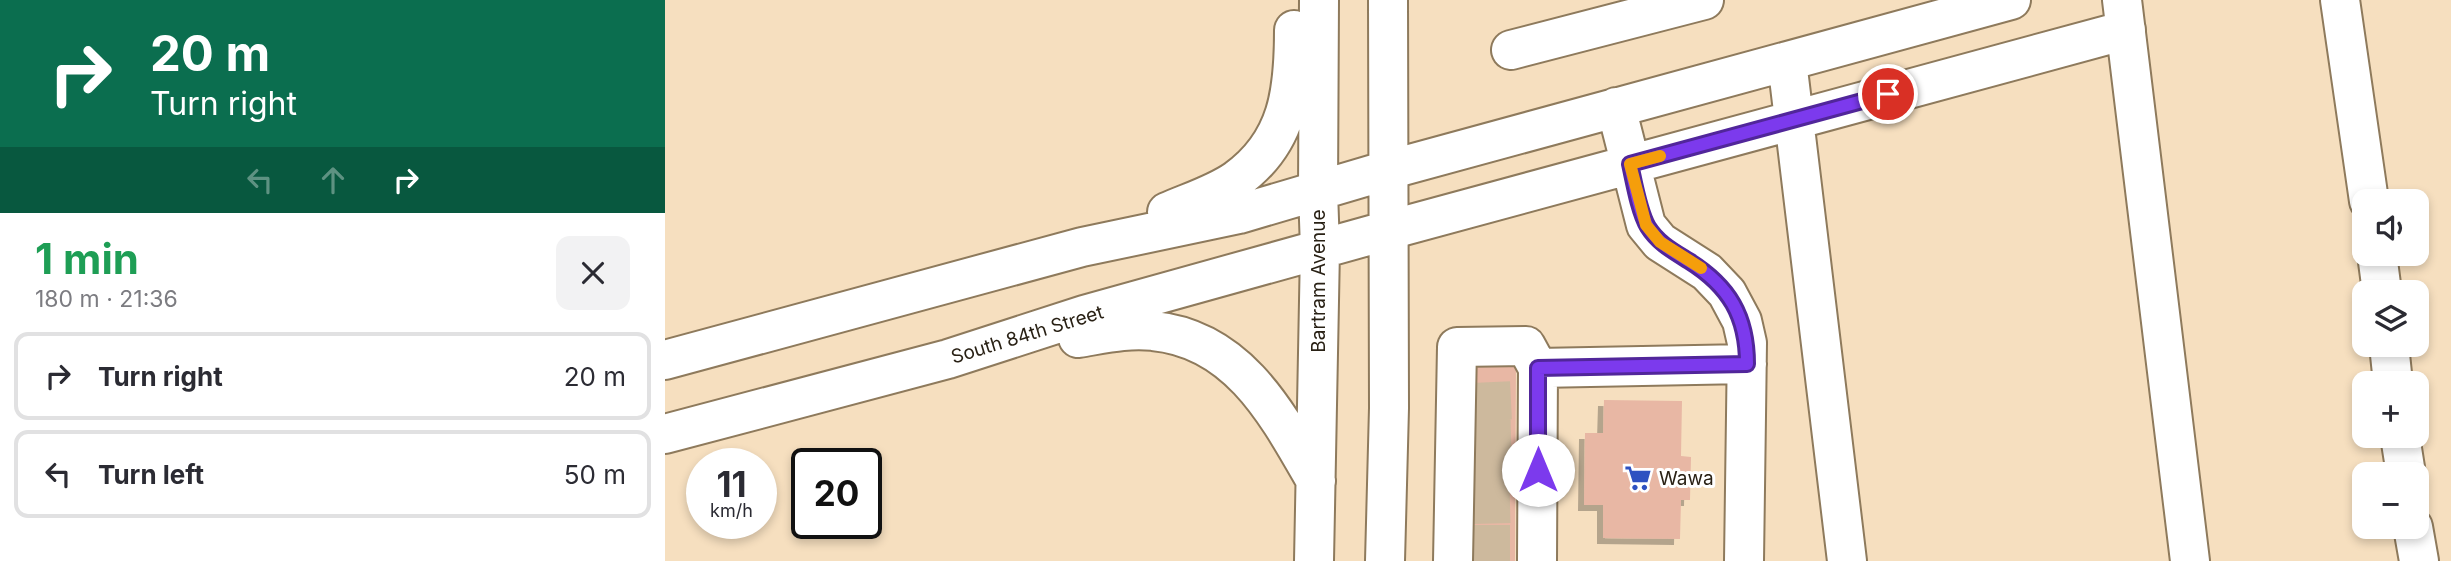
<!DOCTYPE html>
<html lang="en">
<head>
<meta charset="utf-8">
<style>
  :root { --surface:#fff; --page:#f2f2f3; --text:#2b2b33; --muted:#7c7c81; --line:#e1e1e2 }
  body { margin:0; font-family:Inter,sans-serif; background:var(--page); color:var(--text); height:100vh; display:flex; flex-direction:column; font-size:26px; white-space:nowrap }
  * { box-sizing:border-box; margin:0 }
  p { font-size:23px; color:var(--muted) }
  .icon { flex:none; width:38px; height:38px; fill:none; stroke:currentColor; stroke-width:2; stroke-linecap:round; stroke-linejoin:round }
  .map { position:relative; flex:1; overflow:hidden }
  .drawer { display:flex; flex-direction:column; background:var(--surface); width:665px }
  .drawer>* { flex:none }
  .top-card { background:#0b6e4f; color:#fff; overflow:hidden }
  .tools { position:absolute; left:1687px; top:189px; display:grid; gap:14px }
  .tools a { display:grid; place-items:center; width:77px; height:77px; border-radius:14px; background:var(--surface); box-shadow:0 4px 10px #0003; font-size:35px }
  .speed { position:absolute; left:21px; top:448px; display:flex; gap:14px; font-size:35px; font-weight:700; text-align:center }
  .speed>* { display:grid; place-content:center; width:91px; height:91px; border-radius:50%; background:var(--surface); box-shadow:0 4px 10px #0003; line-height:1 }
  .speed small { font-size:18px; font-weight:400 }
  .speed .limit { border:4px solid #111; border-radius:10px; background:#fff; color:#111 }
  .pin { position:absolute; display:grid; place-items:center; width:60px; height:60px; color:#fff; margin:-30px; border:4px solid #fff; border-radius:50%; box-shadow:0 2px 7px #0007 }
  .me { position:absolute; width:77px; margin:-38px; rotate:0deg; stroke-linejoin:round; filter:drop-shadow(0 0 5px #0008) }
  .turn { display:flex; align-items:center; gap:24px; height:147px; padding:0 35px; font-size:32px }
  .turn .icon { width:91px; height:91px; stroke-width:2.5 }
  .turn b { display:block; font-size:49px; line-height:60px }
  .lanes { display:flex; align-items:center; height:66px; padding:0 35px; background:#0003; justify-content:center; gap:35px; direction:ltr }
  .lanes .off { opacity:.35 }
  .round { display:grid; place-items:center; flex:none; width:74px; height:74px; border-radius:14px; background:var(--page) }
  .summary { display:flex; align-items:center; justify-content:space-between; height:119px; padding:0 35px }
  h1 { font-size:42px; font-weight:700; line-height:52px; color:#1e9e55 }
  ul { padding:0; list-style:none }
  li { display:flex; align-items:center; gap:21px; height:88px; margin:0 14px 10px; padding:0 21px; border:4px solid var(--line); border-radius:14px }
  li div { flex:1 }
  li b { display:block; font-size:26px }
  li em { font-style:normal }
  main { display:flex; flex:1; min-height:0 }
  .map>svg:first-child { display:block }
</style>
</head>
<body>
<main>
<section class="drawer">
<div class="top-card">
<div class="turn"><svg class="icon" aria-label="right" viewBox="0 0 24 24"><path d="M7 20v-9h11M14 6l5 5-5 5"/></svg><div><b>20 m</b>Turn right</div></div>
<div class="lanes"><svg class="icon off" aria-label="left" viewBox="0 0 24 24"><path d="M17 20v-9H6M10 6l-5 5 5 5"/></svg><svg class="icon off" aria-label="ahead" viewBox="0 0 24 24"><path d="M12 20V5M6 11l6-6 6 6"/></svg><svg class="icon" aria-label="right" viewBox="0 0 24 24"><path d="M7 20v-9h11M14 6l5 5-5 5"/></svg></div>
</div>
<div class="summary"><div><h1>1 min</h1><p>180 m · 21:36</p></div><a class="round"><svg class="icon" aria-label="close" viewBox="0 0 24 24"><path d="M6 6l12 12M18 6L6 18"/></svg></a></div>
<ul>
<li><svg class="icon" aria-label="right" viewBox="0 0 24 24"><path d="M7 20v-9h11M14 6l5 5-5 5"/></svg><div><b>Turn right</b></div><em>20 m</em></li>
<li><svg class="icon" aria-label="left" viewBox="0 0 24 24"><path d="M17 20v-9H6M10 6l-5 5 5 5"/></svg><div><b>Turn left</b></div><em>50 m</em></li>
</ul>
</section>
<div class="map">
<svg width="1786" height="561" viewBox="0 0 1786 561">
  <defs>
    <filter id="shadow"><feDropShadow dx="-6" dy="6" stdDeviation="0" flood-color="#0004"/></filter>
  </defs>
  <rect width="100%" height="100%" fill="#f6dfbf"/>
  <path fill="#e8b7a4" filter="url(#shadow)" d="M808,361H851L850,561H807Z
    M939,400L1017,401L1016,456L1026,457L1025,500H1016L1015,539L938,538V505H919L920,433H938Z"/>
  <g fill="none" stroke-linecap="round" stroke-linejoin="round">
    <path stroke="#cdb99d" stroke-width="38" stroke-dasharray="38 19" stroke-linecap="butt" d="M808,402L850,400
      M808,437L850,436
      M807,471L850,470
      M807,505L850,504
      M807,544H850"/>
    <g stroke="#8e7a5c" stroke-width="42">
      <path id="minor" d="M1457,0L1525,561
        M846,50L1039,0
        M1122,61L1182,561
        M951,107L981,225L995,242L1042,272L1062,293L1077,321L1082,343L1079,561
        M723,170L1346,0
        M724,230L1461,30
        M873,368L1082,364
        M788,561L792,347L861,346L873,368L872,561"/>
    </g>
    <g stroke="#8e7a5c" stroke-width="42">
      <path id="major" d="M502,212C525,202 551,194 571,180C624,142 629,90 629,30
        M413,338C438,334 463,328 488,331C574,339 613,415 651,481
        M0,360L417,247L574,214L723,170
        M0,434L283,359L419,315L724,230
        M649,561L655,249L653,191L654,0
        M720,561L724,408L723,0"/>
    </g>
    <g stroke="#8e7a5c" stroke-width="42">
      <path id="highway" d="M1675,0L1704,201
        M1712,254L1717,292
        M1724,345L1728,383
        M1735,436L1741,474
        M1748,527L1754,561"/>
    </g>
    <use href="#minor" stroke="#fff" stroke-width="38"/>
    <use href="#major" stroke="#fff" stroke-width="38"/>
    <use href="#highway" stroke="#fff" stroke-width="38"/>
  </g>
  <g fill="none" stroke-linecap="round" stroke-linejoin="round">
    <g stroke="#51269a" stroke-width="18">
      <path id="route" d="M873,470V368L1082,364C1082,316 1064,286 1024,261C1008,251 993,243 983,227C974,212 969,182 965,164L1223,94"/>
    </g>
    <use href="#route" stroke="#7c3aed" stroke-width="12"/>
    <path stroke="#f59e0b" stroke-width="12" d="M995,156L965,164L981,225L995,242L1036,268"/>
  </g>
  <defs>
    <g id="supermarket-bare" transform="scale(2.1)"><path d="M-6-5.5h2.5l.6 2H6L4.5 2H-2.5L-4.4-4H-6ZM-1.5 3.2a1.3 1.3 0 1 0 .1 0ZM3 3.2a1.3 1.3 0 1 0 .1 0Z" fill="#2e51c1" stroke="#fff" stroke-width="2.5" paint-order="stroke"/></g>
  </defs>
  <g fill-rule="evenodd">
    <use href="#supermarket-bare" x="973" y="478"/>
  </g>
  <g text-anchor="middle" stroke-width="6" stroke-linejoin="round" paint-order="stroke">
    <g font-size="19" fill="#292115" stroke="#fff">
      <text transform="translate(653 281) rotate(-90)" y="7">Bartram Avenue</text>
      <text transform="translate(362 334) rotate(-17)" y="7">South 84th Street</text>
    </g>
    <g font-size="19" fill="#292115" stroke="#fff" text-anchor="start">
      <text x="994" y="485">Wawa</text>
    </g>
  </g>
</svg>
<div class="tools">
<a><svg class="icon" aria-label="sound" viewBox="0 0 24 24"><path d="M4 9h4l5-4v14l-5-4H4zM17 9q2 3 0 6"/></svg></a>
<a><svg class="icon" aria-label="layers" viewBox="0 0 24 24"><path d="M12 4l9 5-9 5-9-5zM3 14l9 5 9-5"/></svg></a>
<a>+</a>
<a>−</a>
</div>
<div class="speed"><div>11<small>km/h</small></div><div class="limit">20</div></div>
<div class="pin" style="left:1223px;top:94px;background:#d93025"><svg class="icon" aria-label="arrive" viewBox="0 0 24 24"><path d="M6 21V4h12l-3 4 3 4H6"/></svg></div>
<svg class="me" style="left:873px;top:470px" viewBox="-20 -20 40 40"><circle r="19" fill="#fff"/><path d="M0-13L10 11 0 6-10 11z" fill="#7c3aed"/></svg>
</div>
</main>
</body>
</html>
